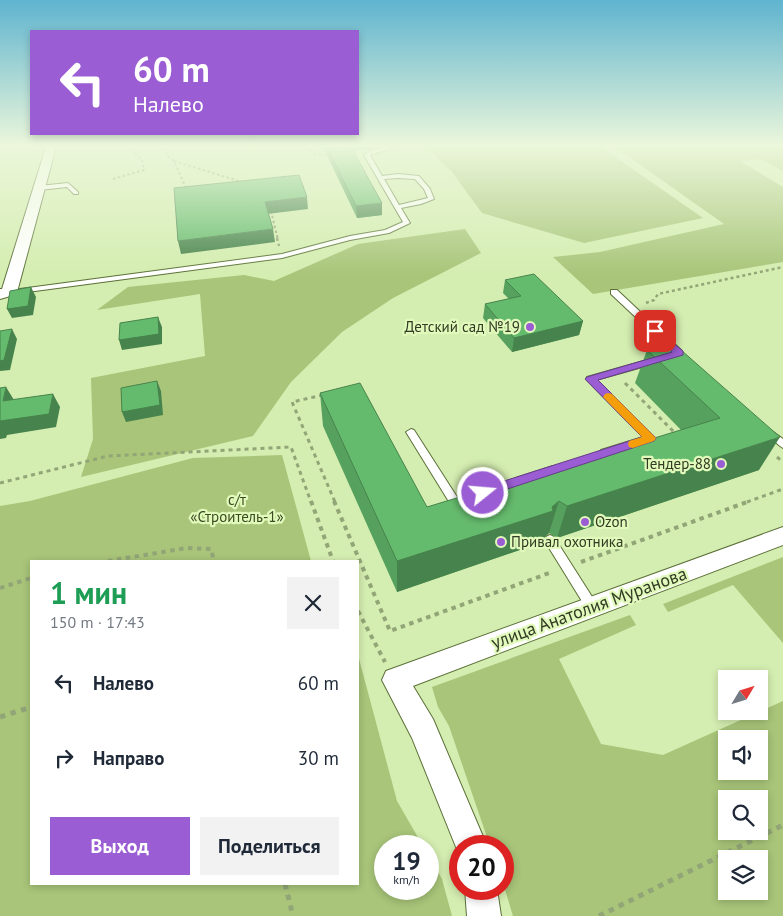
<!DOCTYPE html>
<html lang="ru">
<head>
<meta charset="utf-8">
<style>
  :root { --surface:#fff; --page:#f2f2f3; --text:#1f2937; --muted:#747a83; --accent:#9b5dd3 }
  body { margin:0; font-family:"PT Sans",sans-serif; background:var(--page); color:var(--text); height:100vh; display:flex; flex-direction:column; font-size:19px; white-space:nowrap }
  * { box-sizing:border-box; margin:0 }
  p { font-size:16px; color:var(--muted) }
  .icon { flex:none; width:28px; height:28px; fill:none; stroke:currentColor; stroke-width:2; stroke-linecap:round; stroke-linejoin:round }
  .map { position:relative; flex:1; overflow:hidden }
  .side { position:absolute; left:30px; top:560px; width:329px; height:325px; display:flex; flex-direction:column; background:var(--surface); border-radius:0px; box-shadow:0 2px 8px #0003 }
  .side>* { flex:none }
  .guide { position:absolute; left:30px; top:30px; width:329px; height:105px; border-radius:0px; box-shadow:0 2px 8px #0003; background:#9b5dd3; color:#fff; overflow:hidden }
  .needle { width:32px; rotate:52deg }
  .fabs { position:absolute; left:718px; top:670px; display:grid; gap:10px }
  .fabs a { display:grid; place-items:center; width:50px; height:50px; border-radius:0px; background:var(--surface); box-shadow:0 2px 8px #0003; font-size:25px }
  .speed { position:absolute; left:374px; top:835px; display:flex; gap:10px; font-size:25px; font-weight:700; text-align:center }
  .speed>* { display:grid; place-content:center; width:65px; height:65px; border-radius:50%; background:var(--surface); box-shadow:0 2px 8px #0003; line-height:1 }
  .speed small { font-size:12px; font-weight:400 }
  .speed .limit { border:8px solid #d22; background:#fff; color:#111 }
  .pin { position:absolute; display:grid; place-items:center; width:42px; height:42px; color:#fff; margin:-21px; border-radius:10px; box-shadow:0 2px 8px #0006 }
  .me { position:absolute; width:55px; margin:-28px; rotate:73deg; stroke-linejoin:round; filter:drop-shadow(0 0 4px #0008) }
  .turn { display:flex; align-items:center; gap:18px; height:105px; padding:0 20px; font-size:22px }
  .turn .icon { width:65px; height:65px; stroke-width:2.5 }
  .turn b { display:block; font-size:35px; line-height:42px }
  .round { display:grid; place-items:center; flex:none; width:52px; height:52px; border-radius:0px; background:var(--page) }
  .summary { display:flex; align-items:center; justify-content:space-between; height:85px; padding:0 20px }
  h1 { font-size:30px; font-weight:600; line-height:38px; color:#1e9e55 }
  .cta { display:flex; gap:10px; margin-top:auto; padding:10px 20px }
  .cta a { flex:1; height:58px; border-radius:0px; background:var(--accent); color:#fff; font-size:20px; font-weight:600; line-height:58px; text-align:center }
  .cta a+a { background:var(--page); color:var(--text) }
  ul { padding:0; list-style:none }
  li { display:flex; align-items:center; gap:15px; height:75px; padding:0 20px }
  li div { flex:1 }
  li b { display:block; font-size:19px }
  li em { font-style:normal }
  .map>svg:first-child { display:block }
</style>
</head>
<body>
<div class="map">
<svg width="783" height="916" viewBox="0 0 783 916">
  <rect width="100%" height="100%" fill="#d4edb0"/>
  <path fill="#a8c579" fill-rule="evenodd" d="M426,147H601L703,218L584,243L482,213L452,172Z
    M615,147H783V171L761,159L740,161L783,187V262L593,294L553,257L600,252L724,224Z
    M465,229L481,253L393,298L342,332L291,382L253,436L81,477L93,439L91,378L205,356L200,294L97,310L128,287L244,275L274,281L358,244Z
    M282,455L311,561H31V884H358V655L397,801L423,846H385V889H428V853L442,879L452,916H0V506L30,501L193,458Z
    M783,557V643L733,585L668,612L663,604Z
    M630,615L636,625L559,659L601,744L663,755L783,701V916H513L503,883L502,846H490L449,726L438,707L432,687ZM726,739H759V771H726ZM726,799H759V831H726ZM726,859H759V891H726Z"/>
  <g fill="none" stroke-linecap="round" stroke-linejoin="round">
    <g stroke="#5b7038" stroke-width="2">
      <path id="lane" d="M387,147H395L370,155L382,176L398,174L419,176L430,189L434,199L421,204L401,208L410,223L389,233L350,240L282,258L20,293L16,291L20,289L282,254L350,236L385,230L403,222L364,155L369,151ZM398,178L415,179L424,189L428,198L399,205L384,179Z
        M68,183L78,192V194H74L67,187L39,190L36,188L39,186Z
        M611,290H617L682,351V355H676L611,294Z
        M654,358L657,359L658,361L657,363L596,380L655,438L653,440L609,456H601L600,453L601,450L643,437L586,379L587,377Z
        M411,429L414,430L457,497L463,495L467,496L468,499L467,502L455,506L451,505L406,432Z
        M769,429L783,439V448L780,446L766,434L764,432Z
        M553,466L557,467L558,470L557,473L520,485L516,484L515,481L516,478Z
        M550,535L554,537L596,603L598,607L596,611L592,612L588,611L546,543L544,540L546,537Z"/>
    </g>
    <g stroke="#5b7038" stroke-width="2">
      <path id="street" d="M46,147H56L17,292L14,295L0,299V289H2Z
        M783,527V545L413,686L433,719L487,846H460V857L412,738L382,680L386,671Z
        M465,889H497L501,916H467Z"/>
    </g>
    <path stroke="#92a577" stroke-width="2" stroke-dasharray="2.5 2.5" stroke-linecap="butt" d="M166,147L167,156L174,161L187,190
      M306,147L316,154L330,156
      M174,161L242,182
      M113,179L144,170L142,160L129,147
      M271,211L278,240"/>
    <path stroke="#92a577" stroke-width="2.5" stroke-dasharray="3 3" stroke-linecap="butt" d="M277,238L279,246
      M646,303L654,300L658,294L783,267"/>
    <path stroke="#92a577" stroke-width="3" stroke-dasharray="4 4" stroke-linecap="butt" d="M625,383L675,433
      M323,395L292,402L335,502
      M777,457L783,462
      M0,483L108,456L291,447L311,502
      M747,502L783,489"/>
    <path stroke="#92a577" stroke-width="4" stroke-dasharray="4.5 4.5" stroke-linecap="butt" d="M311,501L333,561
      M334,501L390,631L552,572
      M108,561L187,548L211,549L214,561
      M581,562L750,501
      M0,588L31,578
      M358,611L385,662"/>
    <path stroke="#92a577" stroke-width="5" stroke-dasharray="5.5 5.5" stroke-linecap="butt" d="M0,717L31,707
      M285,884L293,916
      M599,916L783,825"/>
    <use href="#lane" fill="#fff" fill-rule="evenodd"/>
    <use href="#street" fill="#fff" fill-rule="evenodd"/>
  </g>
  <path fill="#57a15e" d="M323,147H379L353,151L382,215L357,218Z
    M505,280L583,321L579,335L512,352L483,318L485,304L509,299L503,293Z
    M673,343L759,470L557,538L549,533L545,537L543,542L397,592L323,426L320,393L427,507L541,478L681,430L635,383L647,350Z"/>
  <path fill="#47834c" d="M348,147H379L348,151Z
    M307,197L308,209L267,214L265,202Z
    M382,203V215L357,218L356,206Z
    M273,229L275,242L181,254L178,241Z
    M31,287L36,297L33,315L12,318L7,309Z
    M158,317L162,327V344L122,350L119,340Z
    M583,321L579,335L512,352L514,338Z
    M12,329L17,339L10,370L0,371V361Z
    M157,381L161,391L163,415L126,422L122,412Z
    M6,387L14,400L3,401Z
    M53,394L60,407L56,427L7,435L6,438L0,439V421Z
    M780,437L759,470L557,538L567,506Z
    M559,501L549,533L545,537L543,542L397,592V561L552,507Z"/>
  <path fill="#65bb6d" stroke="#47834c" d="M327,147H351L382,203L356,206Z
    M299,175L307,197L265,202L273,229L178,241L174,188Z
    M534,274L583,321L514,338L485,304L521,296L505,280Z
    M31,287L28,306L7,309L10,291Z
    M158,317L159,334L119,340L120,323Z
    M12,329L4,360L0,361V331Z
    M673,343L780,437L567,506L559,501L552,507L553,511L397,561L320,393L360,383L427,507L529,476L532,478H541L543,472L720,418L647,350Z
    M157,381L160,405L122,412L121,388Z
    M6,387L3,401L53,394L49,414L0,421V388Z"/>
  <linearGradient id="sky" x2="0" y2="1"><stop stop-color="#5fb4cf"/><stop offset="0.53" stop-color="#ecf7db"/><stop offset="1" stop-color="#ecf7db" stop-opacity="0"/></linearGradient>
  <rect width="783" height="275" fill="url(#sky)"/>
  <path fill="#9b5dd3" stroke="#653c89" d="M655,328L683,351V355L598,380L656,438L654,441L483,497L479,496L477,493L479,489L642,437L585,379L587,377L672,352L652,333V329Z"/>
  <path fill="#f59e0b" d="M608,393L612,394L656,438L654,441L633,448L629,447L628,444L629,441L642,437L605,399L603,397L605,394Z"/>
  <g fill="#9b5dd3" stroke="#e1fabc" stroke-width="2">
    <circle cx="530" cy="327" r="5"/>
    <circle cx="721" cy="464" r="5"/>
    <circle cx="585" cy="522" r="5"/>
    <circle cx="501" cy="542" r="5"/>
  </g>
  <g text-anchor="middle" stroke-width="4.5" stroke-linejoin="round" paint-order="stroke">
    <g font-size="15" fill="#313a22" stroke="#e1fabc" text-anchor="end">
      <text x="520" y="332">Детский сад №19</text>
      <text x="711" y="469">Тендер-88</text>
      <text x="595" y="527" text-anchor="start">Ozon</text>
      <text x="511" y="547" text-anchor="start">Привал охотника</text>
    </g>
    <g font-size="15" fill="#3b4a20" stroke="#e1fabc">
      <text x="237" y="505">с/т<tspan x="237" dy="17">«Строитель-1»</tspan></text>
    </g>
    <g font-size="18" fill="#313a22" stroke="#e1fabc">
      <text transform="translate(589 608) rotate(-20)" y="6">улица Анатолия Муранова</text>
    </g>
  </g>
</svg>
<div class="fabs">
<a><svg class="needle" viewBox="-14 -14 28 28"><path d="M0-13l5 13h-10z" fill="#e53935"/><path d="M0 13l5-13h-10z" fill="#747a83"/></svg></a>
<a><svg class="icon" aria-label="sound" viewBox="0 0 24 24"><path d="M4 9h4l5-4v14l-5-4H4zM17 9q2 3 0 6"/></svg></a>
<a><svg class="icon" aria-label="search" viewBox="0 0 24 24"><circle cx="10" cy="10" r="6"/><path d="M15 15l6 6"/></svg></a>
<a><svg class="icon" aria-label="layers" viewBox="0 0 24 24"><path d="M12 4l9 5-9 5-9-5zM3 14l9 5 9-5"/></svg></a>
</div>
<div class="speed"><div>19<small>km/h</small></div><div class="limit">20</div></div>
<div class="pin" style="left:655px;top:331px;background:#d93025"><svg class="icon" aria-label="arrive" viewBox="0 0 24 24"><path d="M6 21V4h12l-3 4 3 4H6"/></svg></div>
<svg class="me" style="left:483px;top:493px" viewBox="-20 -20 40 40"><circle r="17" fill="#9b5dd3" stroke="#fff" stroke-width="3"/><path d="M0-11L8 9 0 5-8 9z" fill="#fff"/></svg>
<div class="guide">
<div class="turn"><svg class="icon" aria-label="left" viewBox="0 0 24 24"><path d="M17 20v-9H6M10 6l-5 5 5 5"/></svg><div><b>60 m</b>Налево</div></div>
</div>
<section class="side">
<div class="summary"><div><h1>1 мин</h1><p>150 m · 17:43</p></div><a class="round"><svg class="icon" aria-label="close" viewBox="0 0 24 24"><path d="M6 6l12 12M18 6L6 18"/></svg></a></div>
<ul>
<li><svg class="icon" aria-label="left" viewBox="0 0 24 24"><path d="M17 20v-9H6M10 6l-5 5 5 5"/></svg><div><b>Налево</b></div><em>60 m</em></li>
<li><svg class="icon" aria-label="right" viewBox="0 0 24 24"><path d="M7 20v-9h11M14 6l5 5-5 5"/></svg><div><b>Направо</b></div><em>30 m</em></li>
</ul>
<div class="cta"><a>Выход</a><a>Поделиться</a></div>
</section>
</div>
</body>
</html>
